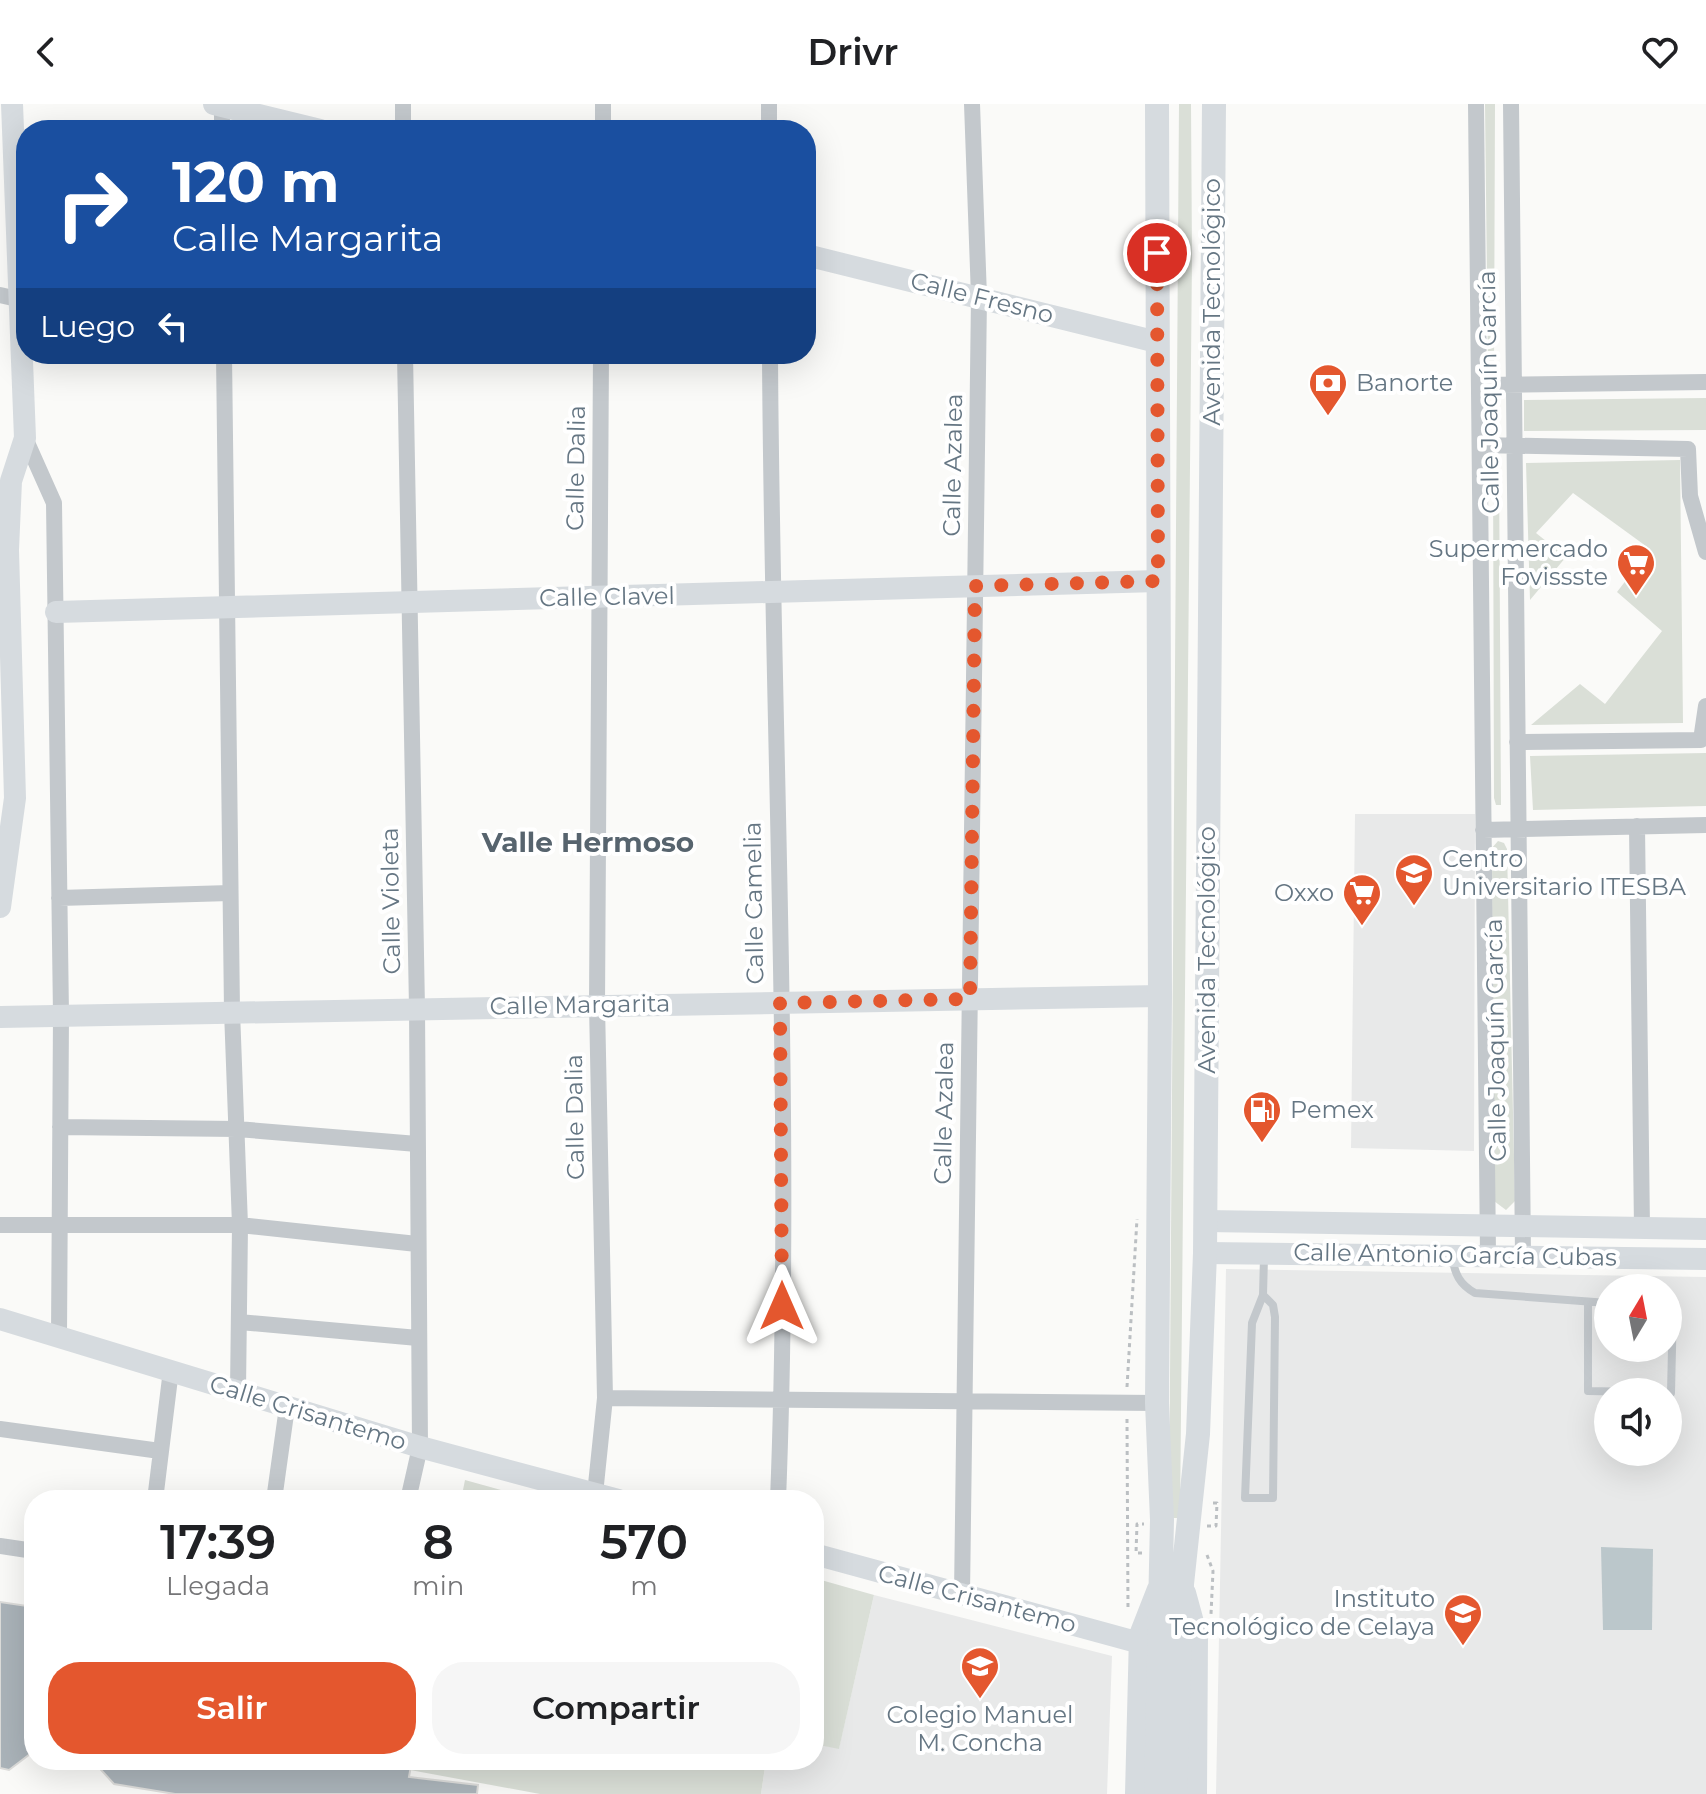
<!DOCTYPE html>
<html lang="es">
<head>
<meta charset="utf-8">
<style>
  :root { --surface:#fff; --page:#f6f6f6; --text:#202124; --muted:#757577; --accent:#e4572e }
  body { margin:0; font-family:Montserrat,sans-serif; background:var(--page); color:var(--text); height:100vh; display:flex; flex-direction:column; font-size:30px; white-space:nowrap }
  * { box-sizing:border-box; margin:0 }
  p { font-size:26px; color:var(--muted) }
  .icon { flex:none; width:44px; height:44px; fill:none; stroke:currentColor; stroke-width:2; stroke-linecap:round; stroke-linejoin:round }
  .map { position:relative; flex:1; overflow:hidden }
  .details { position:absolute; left:24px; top:1386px; width:800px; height:280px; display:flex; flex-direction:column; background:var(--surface); border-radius:32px; box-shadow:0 8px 32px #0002 }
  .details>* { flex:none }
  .banner { position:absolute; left:16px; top:16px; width:800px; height:244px; border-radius:32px; box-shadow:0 8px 32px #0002; background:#1a4fa0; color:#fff; overflow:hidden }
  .needle { width:52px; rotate:10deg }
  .fabs { position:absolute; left:1594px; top:1170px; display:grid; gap:16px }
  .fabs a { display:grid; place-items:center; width:88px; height:88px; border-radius:50%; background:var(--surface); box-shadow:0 8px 32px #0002; font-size:40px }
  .pin { position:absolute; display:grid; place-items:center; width:68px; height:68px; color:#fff; margin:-34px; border:4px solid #fff; border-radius:50%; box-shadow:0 2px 8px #0007 }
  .me { position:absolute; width:88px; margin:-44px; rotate:0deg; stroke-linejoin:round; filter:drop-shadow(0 0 6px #0008) }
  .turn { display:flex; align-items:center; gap:28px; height:168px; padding:0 24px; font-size:36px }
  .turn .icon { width:104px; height:104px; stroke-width:2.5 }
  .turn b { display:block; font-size:56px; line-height:68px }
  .then { display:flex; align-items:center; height:76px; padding:0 24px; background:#0003; gap:16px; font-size:30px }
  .eta { display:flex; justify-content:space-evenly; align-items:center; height:136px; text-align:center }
  .eta b { font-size:48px; font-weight:600; line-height:56px }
  .action { display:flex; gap:16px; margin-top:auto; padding:16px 24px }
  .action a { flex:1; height:92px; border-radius:32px; background:var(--accent); color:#fff; font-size:32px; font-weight:600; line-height:92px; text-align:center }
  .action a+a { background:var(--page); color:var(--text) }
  header { display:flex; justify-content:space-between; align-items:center; height:104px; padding:0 24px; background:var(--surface); font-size:36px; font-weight:600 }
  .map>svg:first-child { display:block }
</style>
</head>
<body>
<header><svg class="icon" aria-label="back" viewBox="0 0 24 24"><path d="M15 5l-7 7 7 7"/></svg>Drivr<svg class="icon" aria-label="heart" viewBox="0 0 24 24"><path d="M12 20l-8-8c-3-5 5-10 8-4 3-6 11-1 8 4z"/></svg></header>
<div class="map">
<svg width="1706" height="1690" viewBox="0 0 1706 1690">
  <rect width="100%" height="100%" fill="#fafaf8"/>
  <path fill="#e8e9e9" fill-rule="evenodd" d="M1355,710H1475L1474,1047L1351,1044Z
    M1226,1165L1706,1173V1690H1216ZM1608,1184H1668V1244H1608ZM1608,1288H1668V1348H1608Z
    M874,1491L1112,1552L1107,1690H761L766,1656H814V1640L839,1644Z"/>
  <path fill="#dadfd7" d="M1179,0H1191L1192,153L1180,1414H1169Z
    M1485,0H1495L1494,268L1488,265Z
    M1706,294V326L1524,327V296Z
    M1493,353L1499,357L1501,701H1496L1494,694Z
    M1680,356L1683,619L1531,621L1580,580L1605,600L1662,527L1617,488L1650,445L1573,389L1536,429L1566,453L1530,496L1526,359Z
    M1706,649V702L1533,706L1530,652Z
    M1498,737L1504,739L1507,745L1515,1097L1506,1106L1494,1097L1493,1085L1492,744Z
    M465,1376L537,1396H461Z
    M814,1474L874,1491L839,1645L814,1640Z
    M412,1656H766L761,1690H540L410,1666Z"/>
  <path fill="#bbc7cb" d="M1601,1443L1653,1445L1652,1526H1603Z"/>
  <path fill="#aab3b9" stroke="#dcdcda" stroke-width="2" d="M0,1498L34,1503V1647L9,1666L0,1664Z
    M92,1656H412L409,1673L478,1681L477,1690H175L114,1680Z"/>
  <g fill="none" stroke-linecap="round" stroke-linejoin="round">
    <path stroke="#bbbfc2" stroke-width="3" stroke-dasharray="4 4" stroke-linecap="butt" d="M1127,1283L1137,1115
      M1127,1315L1128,1507
      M1207,1422H1216L1217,1399H1209
      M1142,1449H1136L1137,1420H1144
      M1207,1451L1213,1467L1211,1510"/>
    <path stroke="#c3c8cc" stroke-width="8" d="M1452,1153C1455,1170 1459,1180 1475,1189L1608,1199
      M1263,1191L1273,1201L1275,1213L1273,1394H1245L1252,1219L1263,1191L1264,1153
      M1588,1199V1287L1640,1288
      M1668,1200H1673L1671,1289H1668"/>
    <path stroke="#c3c8cc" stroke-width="16" d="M222,0V26
      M403,0V26
      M769,0V26
      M1476,0L1488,1150
      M1511,0L1523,1151
      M603,26V0
      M0,191L22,196
      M224,250L232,907L240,1121L238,1287
      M405,250L417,904L420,1343L408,1396
      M770,250C772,632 793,1015 778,1396
      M1479,281L1706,278
      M25,334L54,399L61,911L59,1232
      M1480,341L1688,345L1690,392L1706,448
      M1517,638L1701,636L1706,602
      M1637,722L1642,1125
      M1483,726L1706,721
      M59,794L230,789
      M60,1023L237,1025L417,1040
      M0,1121H240L417,1140
      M239,1218L418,1234
      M605,1294L1157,1299
      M0,1325L160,1347
      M595,1390L605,1294L597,901L601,250
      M155,1396L171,1266
      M274,1396L287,1303
      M0,1442L34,1447
      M962,1491L979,193L972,0"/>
    <path stroke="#d6dbdf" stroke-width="22" d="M214,0L320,26
      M806,151L1157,238
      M56,508L1158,477
      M0,803L15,694L8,446L11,377L25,334L12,0
      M0,913L1160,892
      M1205,1117L1706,1125
      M1205,1149L1706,1155
      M0,1215L420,1343L618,1396
      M814,1450L1140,1539
      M1185,1489L1197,1533L1196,1690
      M1136,1690L1140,1531L1158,1485"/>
    <path stroke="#d6dbdf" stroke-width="24" d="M1156,1690L1162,1416L1157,1299L1160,892L1157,0
      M1175,1690L1182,1480L1198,1330L1205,1149L1214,0"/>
  </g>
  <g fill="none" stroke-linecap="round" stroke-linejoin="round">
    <path stroke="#e4572e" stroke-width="14" stroke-dasharray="0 25.2" d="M782,1202L780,899L970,895L975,482L1158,477L1157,149"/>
  </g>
  <defs>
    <g id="bank-pin" transform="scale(2)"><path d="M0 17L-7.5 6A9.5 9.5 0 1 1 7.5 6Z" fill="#e4572e" stroke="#fff"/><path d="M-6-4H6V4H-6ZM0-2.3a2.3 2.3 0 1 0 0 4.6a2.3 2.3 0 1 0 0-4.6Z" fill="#fff"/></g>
    <g id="supermarket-pin" transform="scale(2)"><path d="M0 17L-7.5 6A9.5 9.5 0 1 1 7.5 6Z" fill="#e4572e" stroke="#fff"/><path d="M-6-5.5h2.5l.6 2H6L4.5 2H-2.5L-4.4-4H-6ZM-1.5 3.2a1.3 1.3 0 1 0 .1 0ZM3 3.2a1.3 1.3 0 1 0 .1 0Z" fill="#fff"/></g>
    <g id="university-pin" transform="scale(2)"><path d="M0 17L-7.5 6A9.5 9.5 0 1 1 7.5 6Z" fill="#e4572e" stroke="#fff"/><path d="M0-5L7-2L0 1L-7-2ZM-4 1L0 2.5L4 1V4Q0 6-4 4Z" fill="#fff"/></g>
    <g id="fuel-pin" transform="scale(2)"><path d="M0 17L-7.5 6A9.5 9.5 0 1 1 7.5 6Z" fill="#e4572e" stroke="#fff"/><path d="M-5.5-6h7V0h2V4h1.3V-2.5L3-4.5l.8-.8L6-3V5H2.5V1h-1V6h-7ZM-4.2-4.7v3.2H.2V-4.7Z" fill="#fff"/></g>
    <g id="school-pin" transform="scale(2)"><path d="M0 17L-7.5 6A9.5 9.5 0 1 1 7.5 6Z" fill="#e4572e" stroke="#fff"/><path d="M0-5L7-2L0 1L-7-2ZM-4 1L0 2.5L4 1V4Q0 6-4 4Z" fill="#fff"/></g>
  </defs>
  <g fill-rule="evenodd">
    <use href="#bank-pin" x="1328" y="279"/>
    <use href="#supermarket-pin" x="1636" y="459"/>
    <use href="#university-pin" x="1414" y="769"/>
    <use href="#supermarket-pin" x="1362" y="789"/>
    <use href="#fuel-pin" x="1262" y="1006"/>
    <use href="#university-pin" x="1463" y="1509"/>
    <use href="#school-pin" x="980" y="1562"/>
  </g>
  <g text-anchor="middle" stroke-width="8" stroke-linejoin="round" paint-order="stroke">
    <g font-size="24" fill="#657683" stroke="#fff">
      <text transform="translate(982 194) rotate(14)" y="8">Calle Fresno</text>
      <text transform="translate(1212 198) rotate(-90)" y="8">Avenida Tecnológico</text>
      <text transform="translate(1489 288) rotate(-91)" y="8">Calle Joaquín García</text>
      <text transform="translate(953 361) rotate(-89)" y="8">Calle Azalea</text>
      <text transform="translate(576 364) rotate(-89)" y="8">Calle Dalia</text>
      <text transform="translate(607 493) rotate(-1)" y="8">Calle Clavel</text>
      <text transform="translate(391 797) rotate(-91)" y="8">Calle Violeta</text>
      <text transform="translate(754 799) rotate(-91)" y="8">Calle Camelia</text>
      <text transform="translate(1207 846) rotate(-90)" y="8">Avenida Tecnológico</text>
      <text transform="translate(580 901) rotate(-1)" y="8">Calle Margarita</text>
      <text transform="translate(1496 936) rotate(-91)" y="8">Calle Joaquín García</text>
      <text transform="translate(944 1009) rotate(-89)" y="8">Calle Azalea</text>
      <text transform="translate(575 1013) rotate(-91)" y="8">Calle Dalia</text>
      <text transform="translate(1455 1151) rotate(1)" y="8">Calle Antonio García Cubas</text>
      <text transform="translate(308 1309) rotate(17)" y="8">Calle Crisantemo</text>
      <text transform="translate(977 1495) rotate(15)" y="8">Calle Crisantemo</text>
    </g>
    <g font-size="24" fill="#657683" stroke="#fff" text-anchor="start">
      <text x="1356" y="287">Banorte</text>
      <text x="1608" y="453" text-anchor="end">Supermercado<tspan x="1608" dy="28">Fovissste</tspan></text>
      <text x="1442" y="763">Centro<tspan x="1442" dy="28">Universitario ITESBA</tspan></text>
      <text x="1334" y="797" text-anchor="end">Oxxo</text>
      <text x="1290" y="1014">Pemex</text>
      <text x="1435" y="1503" text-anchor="end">Instituto<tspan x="1435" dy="28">Tecnológico de Celaya</tspan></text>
      <text x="980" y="1619" text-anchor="middle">Colegio Manuel<tspan x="980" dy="28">M. Concha</tspan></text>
    </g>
    <g font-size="28" font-weight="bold" fill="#57646e" stroke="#fff">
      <text x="588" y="748">Valle Hermoso</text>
    </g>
  </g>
</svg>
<div class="fabs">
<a><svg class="needle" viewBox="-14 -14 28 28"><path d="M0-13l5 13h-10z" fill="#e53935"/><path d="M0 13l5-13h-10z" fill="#757577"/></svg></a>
<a><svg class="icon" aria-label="sound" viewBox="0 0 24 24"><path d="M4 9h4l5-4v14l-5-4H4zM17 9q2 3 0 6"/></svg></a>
</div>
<div class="pin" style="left:1157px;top:149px;background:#d93025"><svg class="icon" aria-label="arrive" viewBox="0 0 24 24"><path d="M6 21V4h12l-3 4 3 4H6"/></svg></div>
<svg class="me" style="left:782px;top:1202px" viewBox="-20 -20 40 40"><path d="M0-17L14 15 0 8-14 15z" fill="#e4572e" stroke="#fff" stroke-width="4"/></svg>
<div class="banner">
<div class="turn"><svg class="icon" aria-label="right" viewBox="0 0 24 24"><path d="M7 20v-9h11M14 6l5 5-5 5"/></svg><div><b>120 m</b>Calle Margarita</div></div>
<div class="then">Luego<svg class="icon" aria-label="left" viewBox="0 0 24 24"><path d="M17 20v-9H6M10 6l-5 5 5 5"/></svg></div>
</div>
<section class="details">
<div class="eta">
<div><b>17:39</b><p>Llegada</p></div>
<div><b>8</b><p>min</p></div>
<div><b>570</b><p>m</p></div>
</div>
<div class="action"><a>Salir</a><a>Compartir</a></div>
</section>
</div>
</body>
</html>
